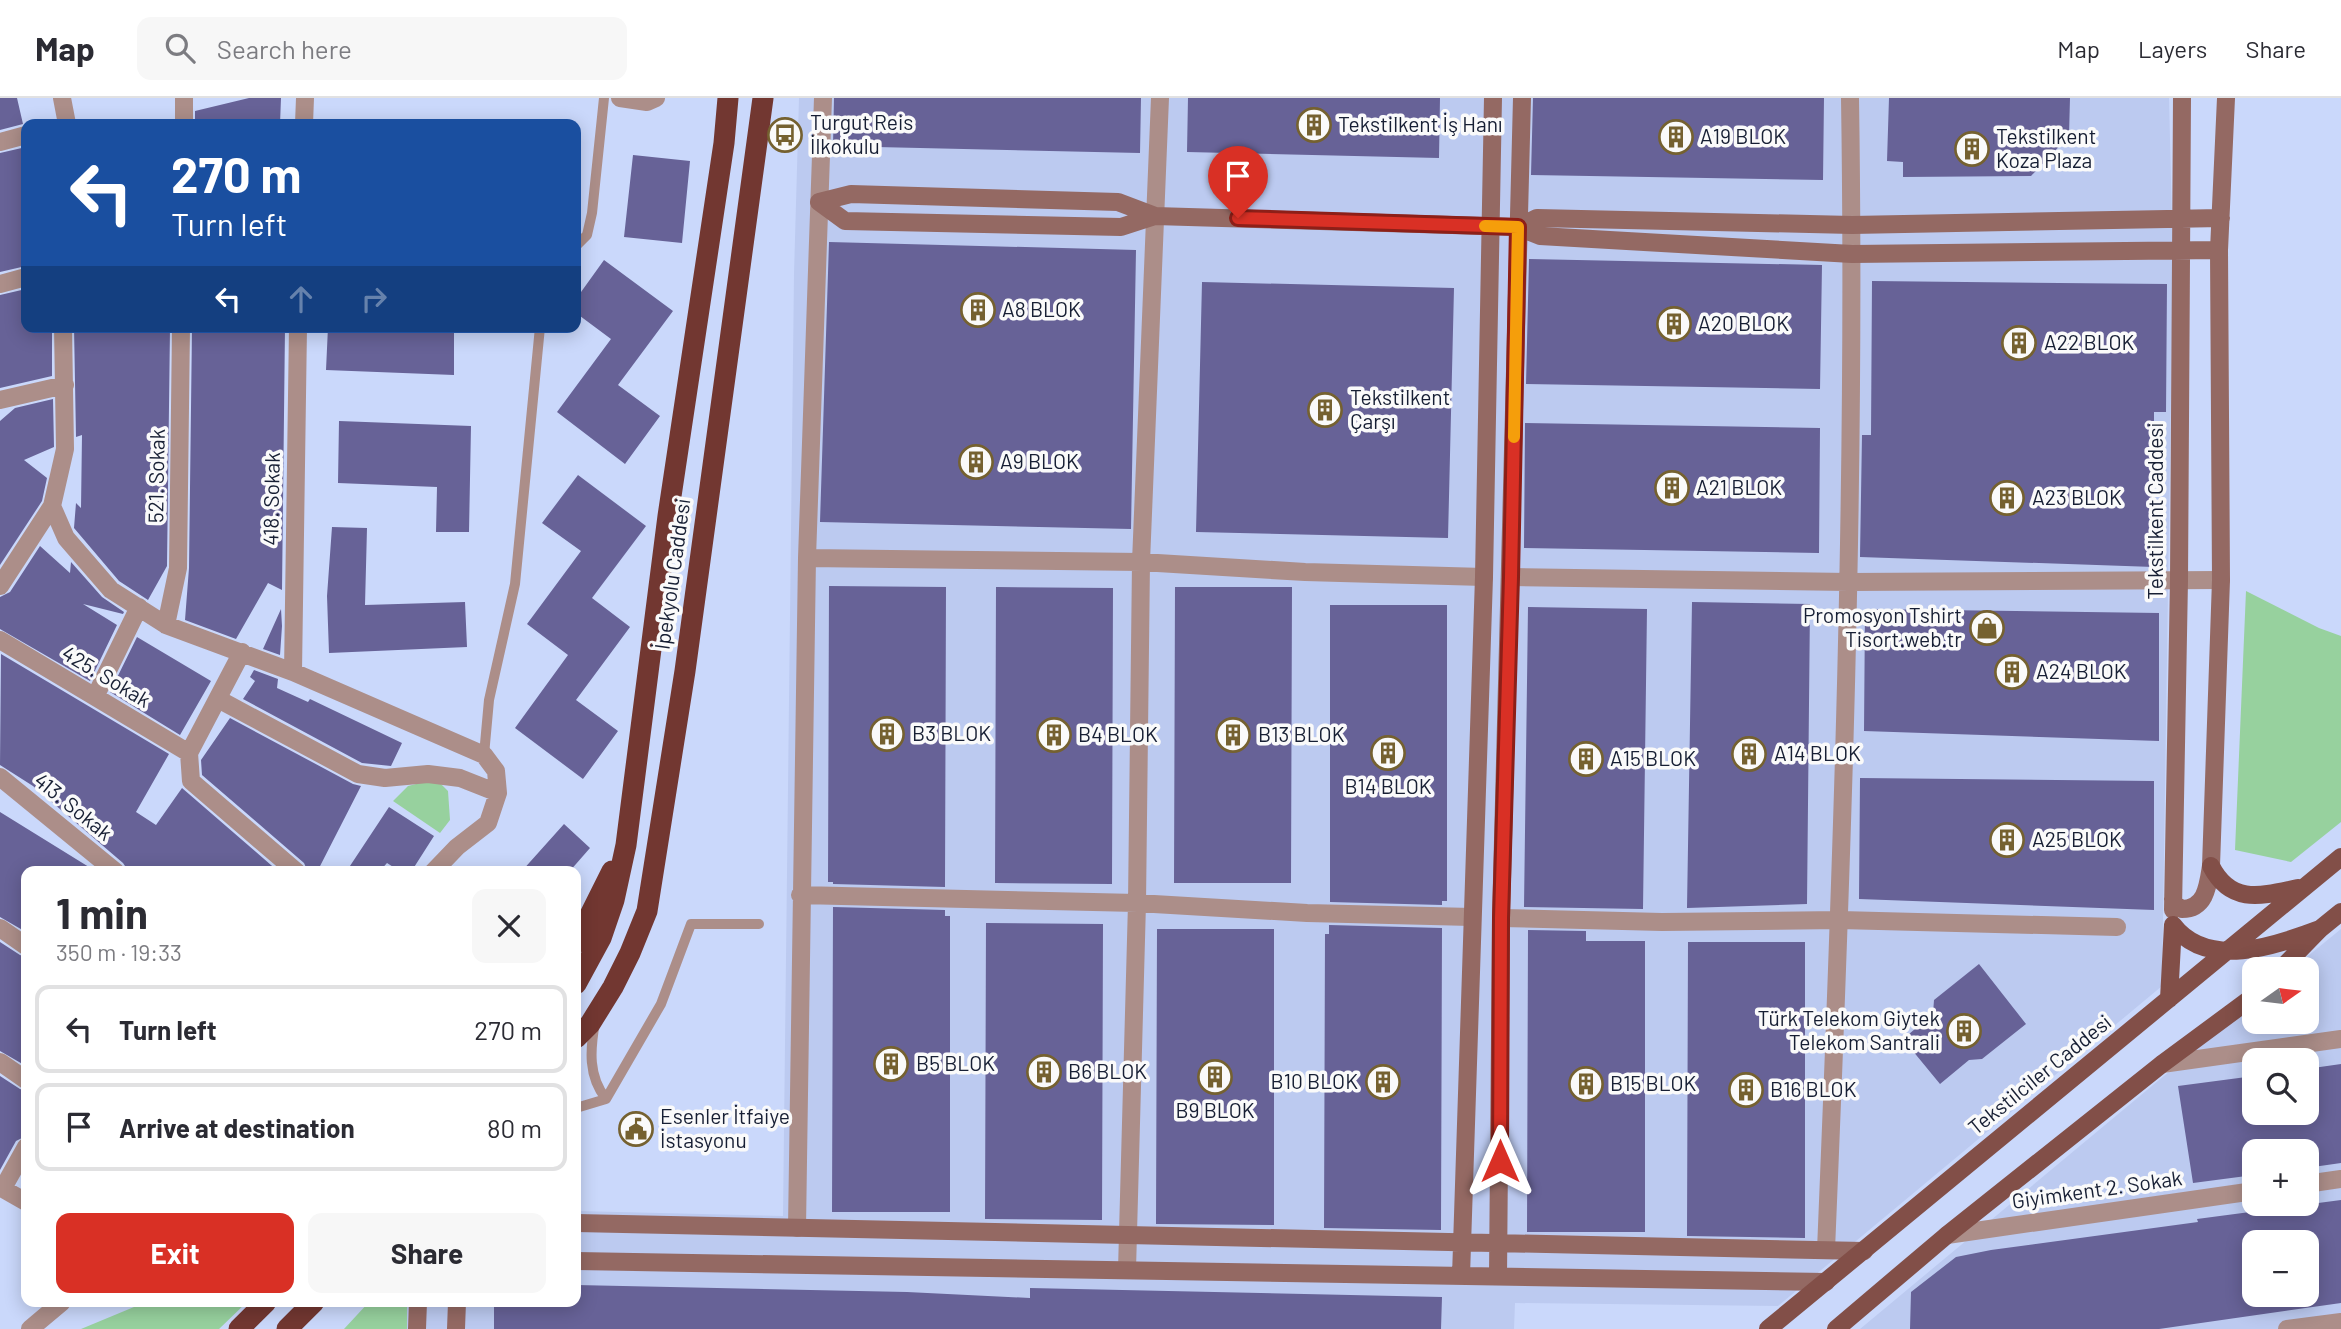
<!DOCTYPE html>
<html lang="en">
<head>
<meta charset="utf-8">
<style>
  :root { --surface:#fff; --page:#f7f7f7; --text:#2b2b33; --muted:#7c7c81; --line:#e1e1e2; --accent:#d93025 }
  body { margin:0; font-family:Barlow,sans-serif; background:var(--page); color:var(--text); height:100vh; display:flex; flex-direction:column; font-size:26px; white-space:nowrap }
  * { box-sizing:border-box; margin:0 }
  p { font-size:23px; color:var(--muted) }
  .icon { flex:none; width:38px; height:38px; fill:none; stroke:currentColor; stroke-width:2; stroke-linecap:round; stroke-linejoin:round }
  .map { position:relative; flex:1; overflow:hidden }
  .details { position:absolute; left:21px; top:768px; width:560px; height:441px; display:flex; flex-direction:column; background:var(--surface); border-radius:14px; box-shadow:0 4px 18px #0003 }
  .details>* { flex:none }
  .guide { position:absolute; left:21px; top:21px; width:560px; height:214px; border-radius:14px; box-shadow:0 4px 18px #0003; background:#1a4fa0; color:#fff; overflow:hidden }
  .needle { width:46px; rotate:76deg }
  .fabs { position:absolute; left:2242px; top:859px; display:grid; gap:14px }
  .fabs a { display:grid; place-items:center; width:77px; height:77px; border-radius:14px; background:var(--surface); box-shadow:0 4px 18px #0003; font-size:35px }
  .pin { position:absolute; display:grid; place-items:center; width:60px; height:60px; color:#fff; margin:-72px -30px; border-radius:50% 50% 50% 0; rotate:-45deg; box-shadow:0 0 7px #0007 }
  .pin .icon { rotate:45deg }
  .me { position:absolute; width:77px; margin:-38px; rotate:0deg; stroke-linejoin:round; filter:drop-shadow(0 0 5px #0008) }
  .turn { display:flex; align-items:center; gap:24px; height:147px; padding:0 35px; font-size:32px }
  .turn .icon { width:91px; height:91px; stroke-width:2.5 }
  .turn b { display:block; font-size:49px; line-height:60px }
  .lanes { display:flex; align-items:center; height:66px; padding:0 35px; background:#0003; justify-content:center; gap:35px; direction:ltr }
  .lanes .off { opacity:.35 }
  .round { display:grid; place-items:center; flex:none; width:74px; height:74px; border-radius:14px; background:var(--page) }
  .overview { display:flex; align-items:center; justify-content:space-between; height:119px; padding:0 35px }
  h1 { font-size:42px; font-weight:700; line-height:52px }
  .cta { display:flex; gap:14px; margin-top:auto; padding:14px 35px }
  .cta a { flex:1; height:80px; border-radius:14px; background:var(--accent); color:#fff; font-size:28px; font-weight:700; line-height:80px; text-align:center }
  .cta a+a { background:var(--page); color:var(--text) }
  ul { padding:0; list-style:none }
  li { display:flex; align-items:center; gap:21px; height:88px; margin:0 14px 10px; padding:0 21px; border:4px solid var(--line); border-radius:14px }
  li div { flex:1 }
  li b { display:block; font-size:26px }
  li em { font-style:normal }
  header { display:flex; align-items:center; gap:42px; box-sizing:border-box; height:98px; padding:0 35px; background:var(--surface); border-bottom:2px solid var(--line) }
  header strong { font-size:33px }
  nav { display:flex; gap:38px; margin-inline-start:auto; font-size:24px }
  .search { width:490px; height:63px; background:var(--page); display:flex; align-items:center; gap:18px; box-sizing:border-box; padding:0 24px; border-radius:14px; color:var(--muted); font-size:26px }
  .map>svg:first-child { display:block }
</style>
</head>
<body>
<header>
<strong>Map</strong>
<div class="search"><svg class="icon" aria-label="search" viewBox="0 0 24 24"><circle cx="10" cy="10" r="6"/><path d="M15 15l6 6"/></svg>Search here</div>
<nav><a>Map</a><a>Layers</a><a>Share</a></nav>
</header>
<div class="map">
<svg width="2341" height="1231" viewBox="0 0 2341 1231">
  <rect width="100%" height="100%" fill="#cad8fb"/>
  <path fill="#bccaf0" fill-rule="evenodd" d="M799,0H2169L2173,164L2162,888L1778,1208L1515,1205L1514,1231H407V1204H576V1113L783,1118L794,176Z
    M2341,831V1231H1860L2254,903V924H2306V872L2292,871ZM2254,962H2306V1015H2254ZM2254,1054H2306V1106H2254ZM2254,1144H2306V1197H2254Z"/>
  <path fill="#97d19e" d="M2246,493L2319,530L2341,538V724L2291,764L2235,752Z
    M436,681L448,693L450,722L440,735L393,703L408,688Z
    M146,1204H247L219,1231H81Z
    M369,1204H407V1231H344Z"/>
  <path fill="#676297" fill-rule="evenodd" d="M0,0H17L23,26L0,32Z
    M249,0H281L280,26H195V13Z
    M834,0H1141L1140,55L833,48Z
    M1188,0H1440L1439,60L1187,54Z
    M1533,0H1824L1823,82L1531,77Z
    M1889,0H2070L2069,38L2031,78L1903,79V64L1887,63Z
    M26,49V168L0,174V55Z
    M633,57L690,63L682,145L624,139Z
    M829,144L1136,152L1131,431L820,424Z
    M1529,161L1822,167L1820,291L1526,286Z
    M604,162L673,213L618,287L660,318L625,366L557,314L611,241L576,215V201Z
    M1872,183L2167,186L2166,314H2154V469L1860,459L1862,337H1871Z
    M1202,184L1454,190L1448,440L1196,434Z
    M26,191V229H52V278L0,290V197Z
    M74,229H170L167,468L148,502L119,483L74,430L76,405L81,410L82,337L76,339Z
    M285,229L282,492L268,485L236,541L185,522L189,470L192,230Z
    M328,229H454V277L326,272Z
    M53,301L54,349L24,362L47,380L42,403L0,467V323L15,310Z
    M339,323L471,328L469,434H436L437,389L338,385Z
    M1525,325L1820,330L1819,455L1524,450Z
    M578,377L646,428L592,500L630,529L576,602L618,633L583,681L515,630L568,557L527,526L581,453L542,425Z
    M332,429L367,430L365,507L465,504L467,549L329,555L327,498Z
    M40,448L70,475L71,464L102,499L124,514L123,516L83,506L117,527L90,583L0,531V499L10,494Z
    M829,488L946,489L945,789L833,786V784H828Z
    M996,489L1113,490L1112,786L995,785Z
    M1175,489H1292L1291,785H1174Z
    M1692,504L1810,506L1807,806L1687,810Z
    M1330,507H1447V803H1442V807L1330,804Z
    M1528,509L1647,511L1643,811L1524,809Z
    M281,511L282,528L280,557L263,551Z
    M1865,511L2159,515V643L1864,633Z
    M137,539L211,583L180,637L110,594Z
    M1,556L169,656L136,714L156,727L182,690L279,774H129L123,765L33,688L0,667Z
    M254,572L278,581L277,590L308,604L310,601L402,645L391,668L362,665L243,601L255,583L250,579Z
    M230,620L353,686L361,688L317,774H308L304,765L202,677L201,662Z
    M1860,680L2154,683V812L1859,801Z
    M389,709L434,738L411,774H401L387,765L379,774H346Z
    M0,714L97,774H26V834L0,819Z
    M564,726L590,750L569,774H521Z
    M833,809L945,812V818H950V1114H832Z
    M986,825L1103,826L1102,1122L985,1121Z
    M1329,827L1442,830L1441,1132L1324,1130L1325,836H1329Z
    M1157,831H1274V1127L1156,1126Z
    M1528,832L1586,833V843H1645V1134H1527Z
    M0,844L20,857L26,859V968L0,953Z
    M1688,844H1805V1140L1687,1138Z
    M1979,866L2026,926L1982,961L1969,962L1940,986L1903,941L1933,916L1934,902Z
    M2341,966V1065L2306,1070V1054H2254V1077L2193,1085L2178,988L2254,978V1015H2306V971Z
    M0,978L20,991L26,993V1038L16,1043L0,1072Z
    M2341,1102V1205L2159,1231H1910L1911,1194L1956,1159L1991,1152L2198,1124L2197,1121ZM2254,1144H2306V1197H2254Z
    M576,1187L907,1194L1030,1200V1190L1442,1199L1441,1231H494V1204H576Z"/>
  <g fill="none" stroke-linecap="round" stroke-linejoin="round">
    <path stroke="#ac8e89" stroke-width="10" d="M576,148L587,137L592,115L604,0
      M484,657L489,602L515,486L540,229
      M606,1001L661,906L691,826H759
      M576,1010L606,1001C588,978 590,952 595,924"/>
    <path stroke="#ac8e89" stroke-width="18" d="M62,0L67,26
      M620,0L647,4L656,0
      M184,26V0
      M304,26L305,0
      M0,44L26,37
      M0,186L26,179
      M63,229L65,351L52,408L66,440L111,492L166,527L293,574L484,657L496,673L498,695L488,725L457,749L433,774
      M0,302L65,287
      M807,460L1141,464L1305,474L1484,479
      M1511,479L1849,484L2221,482
      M0,488L52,408
      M166,527L178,470L181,229
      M0,542L189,655
      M242,554L189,655L191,683L297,774
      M293,574L298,229
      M95,599L139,509
      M218,601L358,676L385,680L428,676L460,680L498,695
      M0,679L116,774
      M800,797L1137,805L1307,815L1472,819
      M1501,820L1662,824L1840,822L2117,829
      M0,830L26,848
      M0,964L26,982
      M2162,966L2341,941
      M2306,1086L2341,1081
      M0,1089L26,1104
      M3,1090L26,1049
      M797,1130L807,460L823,0
      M1947,1137L2254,1093
      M1826,1152C1842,768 1856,384 1850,0
      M1127,1172L1137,805L1141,464L1160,0
      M30,1231L62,1204
      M2287,1231L2341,1224"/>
    <path stroke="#946963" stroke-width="18" d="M819,104L851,96L1118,104L1155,118L1518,129L1540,138L1852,156L2219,152
      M819,104L845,123L1121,129L1155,118
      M1518,129L1537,120L1852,127L2221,120
      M2173,801L2175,807L2182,811C2206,811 2208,787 2211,768L2221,482L2219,152L2226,0
      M2173,812L2179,482L2182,0
      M576,1125L1864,1153
      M576,1163L1826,1184
      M1461,1178L1484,479L1493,0
      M1498,1179L1501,820L1522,0
      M417,1231L418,1204
      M456,1231L457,1204"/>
    <path stroke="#824f48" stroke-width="18" d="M2211,768C2231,807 2261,798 2298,790
      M2173,827C2207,872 2275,848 2320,831
      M2280,872L2320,831L2341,814
      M2169,901L2173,827
      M1768,1231L2341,759
      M1836,1231L1947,1137L2162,966L2254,898"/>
    <path stroke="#723731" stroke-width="21" d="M576,845L612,773
      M576,886L601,840L614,802L626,747L668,418L724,45L728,0
      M576,940L590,926L613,889L630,855L647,813L685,573L763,0
      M239,1231L266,1204
      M287,1231L314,1204"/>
  </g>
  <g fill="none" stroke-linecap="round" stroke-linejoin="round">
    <g stroke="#8d1f18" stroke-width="18">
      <path id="route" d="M1238,120L1518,129L1511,479L1501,820L1500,1063"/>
    </g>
    <use href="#route" stroke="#d93025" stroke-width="12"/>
    <path stroke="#f59e0b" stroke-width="12" d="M1485,128L1518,129L1514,339"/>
  </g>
  <defs>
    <g id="building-ring" transform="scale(1.75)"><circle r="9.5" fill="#fafafa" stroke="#756130" stroke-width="1.5"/><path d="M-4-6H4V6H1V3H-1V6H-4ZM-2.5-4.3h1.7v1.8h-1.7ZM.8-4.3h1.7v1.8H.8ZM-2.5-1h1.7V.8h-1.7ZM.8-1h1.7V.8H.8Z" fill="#756130"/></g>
    <g id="bus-ring" transform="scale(1.75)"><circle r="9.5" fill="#fafafa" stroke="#756130" stroke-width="1.5"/><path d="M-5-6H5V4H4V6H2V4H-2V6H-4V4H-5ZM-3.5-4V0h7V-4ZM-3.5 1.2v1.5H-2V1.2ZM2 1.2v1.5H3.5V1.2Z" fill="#756130"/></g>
    <g id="shop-ring" transform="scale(1.75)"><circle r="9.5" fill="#fafafa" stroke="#756130" stroke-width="1.5"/><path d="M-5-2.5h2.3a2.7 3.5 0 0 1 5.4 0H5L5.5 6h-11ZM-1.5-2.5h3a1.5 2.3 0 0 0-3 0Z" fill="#756130"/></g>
    <g id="civic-ring" transform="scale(1.75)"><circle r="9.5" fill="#fafafa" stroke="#756130" stroke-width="1.5"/><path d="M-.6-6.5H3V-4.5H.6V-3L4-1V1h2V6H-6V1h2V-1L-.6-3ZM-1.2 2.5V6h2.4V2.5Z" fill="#756130"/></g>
  </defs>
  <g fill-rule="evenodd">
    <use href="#building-ring" x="1314" y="27"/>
    <use href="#bus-ring" x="785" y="37"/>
    <use href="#building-ring" x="1676" y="39"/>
    <use href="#building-ring" x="1972" y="51"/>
    <use href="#building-ring" x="978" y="212"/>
    <use href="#building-ring" x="1674" y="226"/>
    <use href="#building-ring" x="2019" y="245"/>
    <use href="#building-ring" x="1325" y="312"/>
    <use href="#building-ring" x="976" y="364"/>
    <use href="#building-ring" x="1672" y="390"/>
    <use href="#building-ring" x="2007" y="400"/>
    <use href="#shop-ring" x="1987" y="530"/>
    <use href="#building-ring" x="2012" y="574"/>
    <use href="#building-ring" x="887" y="636"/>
    <use href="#building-ring" x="1054" y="637"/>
    <use href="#building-ring" x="1233" y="637"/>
    <use href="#building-ring" x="1388" y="655"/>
    <use href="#building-ring" x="1749" y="656"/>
    <use href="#building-ring" x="1586" y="661"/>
    <use href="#building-ring" x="2007" y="742"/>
    <use href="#building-ring" x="1964" y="933"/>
    <use href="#building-ring" x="891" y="966"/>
    <use href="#building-ring" x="1044" y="974"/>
    <use href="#building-ring" x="1215" y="979"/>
    <use href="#building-ring" x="1383" y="984"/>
    <use href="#building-ring" x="1586" y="986"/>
    <use href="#building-ring" x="1746" y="992"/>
    <use href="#civic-ring" x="636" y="1031"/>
  </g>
  <g text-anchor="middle" stroke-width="7" stroke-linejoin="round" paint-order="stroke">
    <g font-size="21" fill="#171f34" stroke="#fafafa" text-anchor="start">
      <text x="810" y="32">Turgut Reis<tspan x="810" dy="24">İlkokulu</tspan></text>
      <text x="1338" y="34">Tekstilkent İş Hanı</text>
      <text x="1700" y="46">A19 BLOK</text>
      <text x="1996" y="46">Tekstilkent<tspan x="1996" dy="24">Koza Plaza</tspan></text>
      <text x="1002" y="219">A8 BLOK</text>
      <text x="1698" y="233">A20 BLOK</text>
      <text x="2044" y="252">A22 BLOK</text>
      <text x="1350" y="307">Tekstilkent<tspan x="1350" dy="24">Çarşı</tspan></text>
      <text x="1000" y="371">A9 BLOK</text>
      <text x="1696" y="397">A21 BLOK</text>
      <text x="2032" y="407">A23 BLOK</text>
      <text x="1962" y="525" text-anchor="end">Promosyon Tshirt<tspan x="1962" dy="24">Tisort.web.tr</tspan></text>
      <text x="2036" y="581">A24 BLOK</text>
      <text x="912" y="643">B3 BLOK</text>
      <text x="1078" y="644">B4 BLOK</text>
      <text x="1258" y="644">B13 BLOK</text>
      <text x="1774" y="663">A14 BLOK</text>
      <text x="1610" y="668">A15 BLOK</text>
      <text x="1388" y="696" text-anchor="middle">B14 BLOK</text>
      <text x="2032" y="749">A25 BLOK</text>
      <text x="1940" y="928" text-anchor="end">Türk Telekom Giytek<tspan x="1940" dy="24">Telekom Santrali</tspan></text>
      <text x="916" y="973">B5 BLOK</text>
      <text x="1068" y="981">B6 BLOK</text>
      <text x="1358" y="991" text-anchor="end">B10 BLOK</text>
      <text x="1610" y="993">B15 BLOK</text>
      <text x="1770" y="999">B16 BLOK</text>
      <text x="1215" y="1020" text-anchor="middle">B9 BLOK</text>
      <text x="660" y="1026">Esenler İtfaiye<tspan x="660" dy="24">İstasyonu</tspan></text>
    </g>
    <g font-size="21" fill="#171f34" stroke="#fafafa">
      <text transform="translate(157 378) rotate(-89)" y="7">521. Sokak</text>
      <text transform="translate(272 401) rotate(-89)" y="7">418. Sokak</text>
      <text transform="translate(2156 413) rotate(-90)" y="7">Tekstilkent Caddesi</text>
      <text transform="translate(673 476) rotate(-82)" y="7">İpekyolu Caddesi</text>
      <text transform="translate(106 579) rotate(31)" y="7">425. Sokak</text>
      <text transform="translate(73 709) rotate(39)" y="7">413. Sokak</text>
      <text transform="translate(2040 977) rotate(-39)" y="7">Tekstilciler Caddesi</text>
      <text transform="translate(2097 1092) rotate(-8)" y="7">Giyimkent 2. Sokak</text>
    </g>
  </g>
</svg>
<div class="fabs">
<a><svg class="needle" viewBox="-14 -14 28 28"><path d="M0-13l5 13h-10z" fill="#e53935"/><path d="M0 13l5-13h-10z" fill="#7c7c81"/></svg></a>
<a><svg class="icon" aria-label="search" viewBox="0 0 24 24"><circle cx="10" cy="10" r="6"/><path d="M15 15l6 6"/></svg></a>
<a>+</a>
<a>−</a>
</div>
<div class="pin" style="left:1238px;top:120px;background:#d93025"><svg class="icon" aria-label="arrive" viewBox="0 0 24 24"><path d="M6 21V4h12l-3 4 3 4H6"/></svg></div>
<svg class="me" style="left:1500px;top:1063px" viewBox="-20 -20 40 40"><path d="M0-17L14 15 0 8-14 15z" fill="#d93025" stroke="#fff" stroke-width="4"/></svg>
<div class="guide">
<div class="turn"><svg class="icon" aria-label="left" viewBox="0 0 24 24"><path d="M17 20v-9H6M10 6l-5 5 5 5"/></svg><div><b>270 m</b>Turn left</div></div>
<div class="lanes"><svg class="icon" aria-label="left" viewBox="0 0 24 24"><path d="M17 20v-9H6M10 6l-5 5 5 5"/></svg><svg class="icon off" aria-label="ahead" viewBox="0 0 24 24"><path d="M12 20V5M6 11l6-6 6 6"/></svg><svg class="icon off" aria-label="right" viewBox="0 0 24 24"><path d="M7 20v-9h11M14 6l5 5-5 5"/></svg></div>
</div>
<section class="details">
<div class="overview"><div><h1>1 min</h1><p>350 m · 19:33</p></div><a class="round"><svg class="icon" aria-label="close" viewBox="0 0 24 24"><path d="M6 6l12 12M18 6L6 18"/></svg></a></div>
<ul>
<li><svg class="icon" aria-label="left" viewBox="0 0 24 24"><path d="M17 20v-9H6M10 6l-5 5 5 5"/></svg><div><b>Turn left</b></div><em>270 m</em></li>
<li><svg class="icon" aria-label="arrive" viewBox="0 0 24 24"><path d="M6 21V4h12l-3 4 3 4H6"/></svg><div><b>Arrive at destination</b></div><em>80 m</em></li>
</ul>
<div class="cta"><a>Exit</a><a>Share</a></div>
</section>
</div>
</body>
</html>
